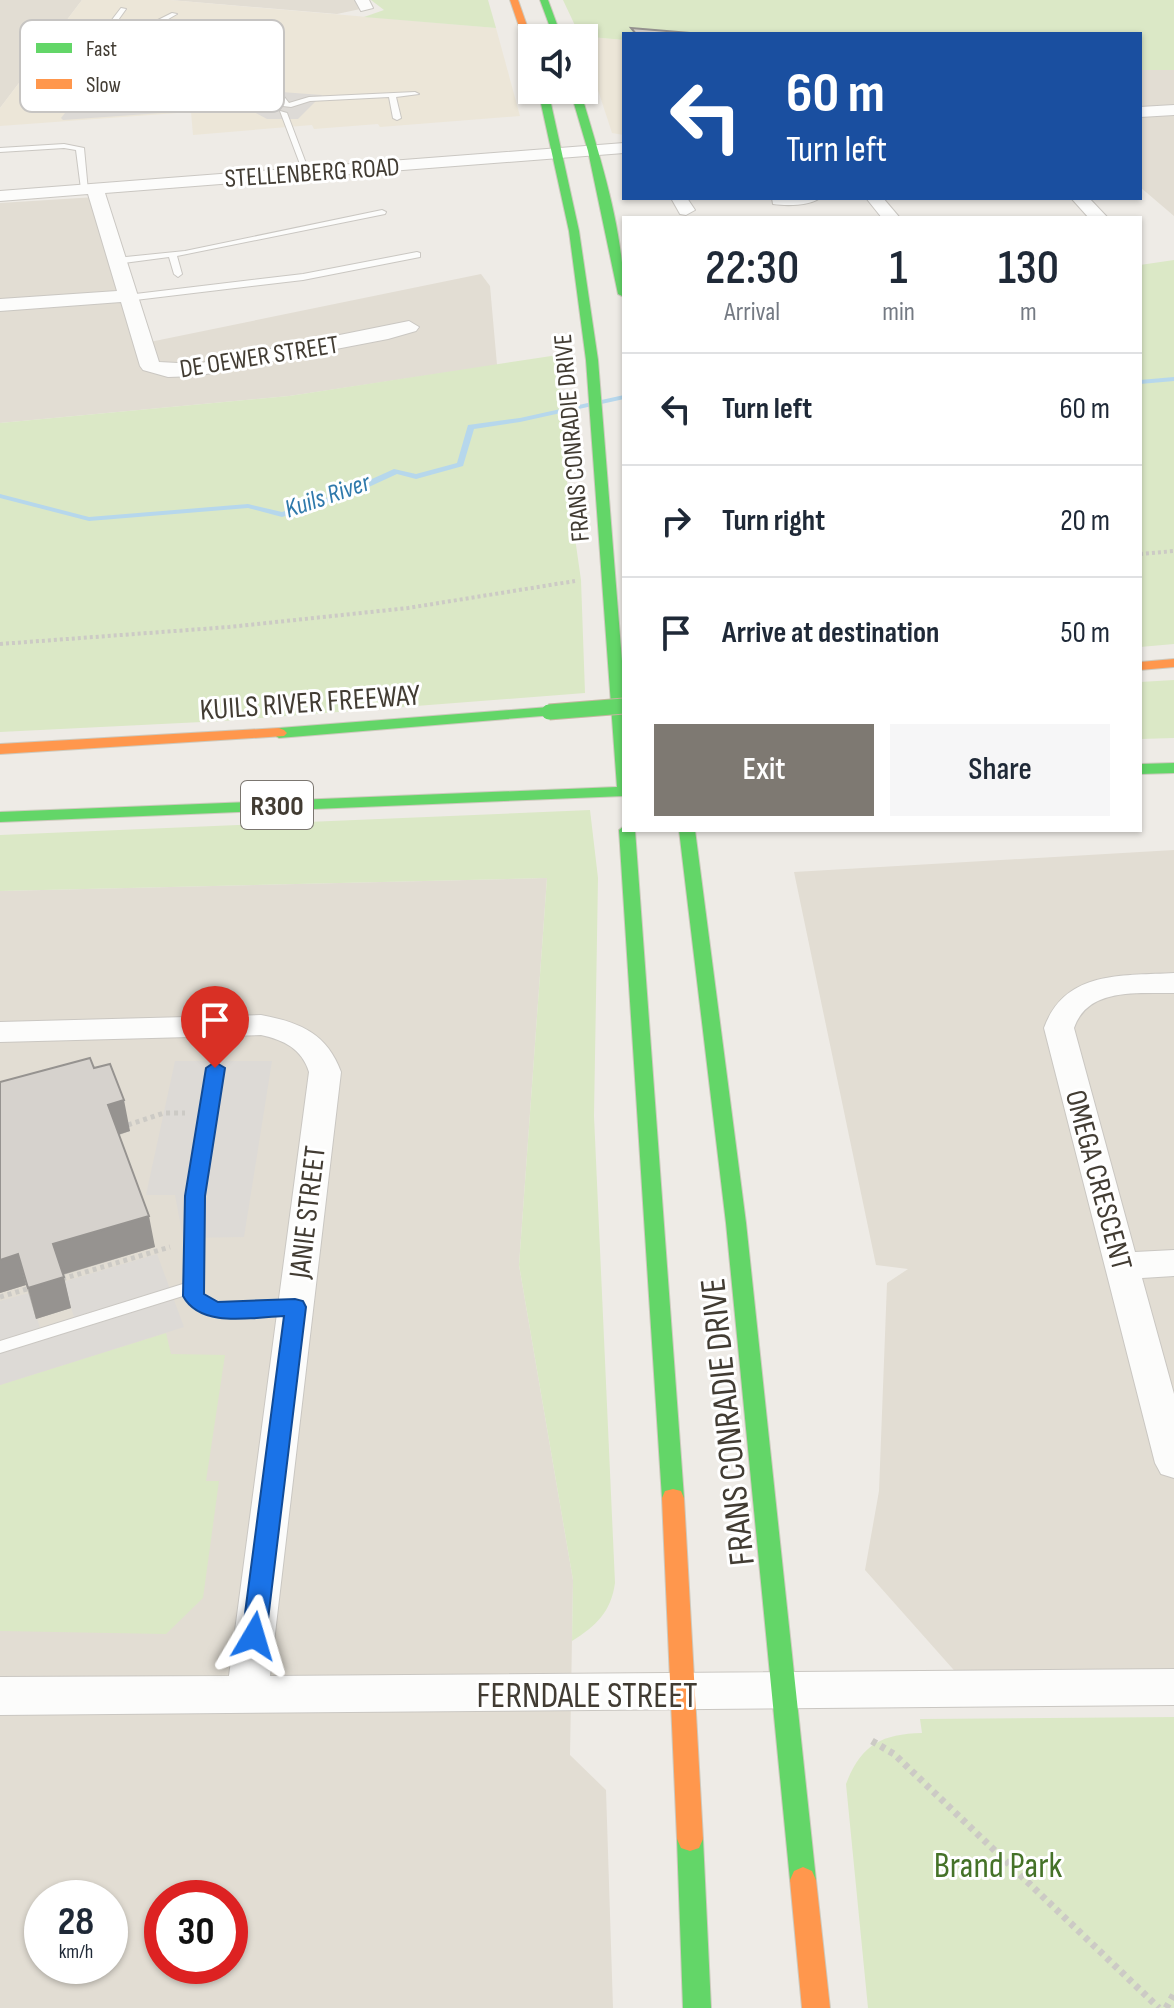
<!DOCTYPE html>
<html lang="en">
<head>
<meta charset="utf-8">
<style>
  :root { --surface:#fff; --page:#f6f6f7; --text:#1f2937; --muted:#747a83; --line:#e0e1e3; --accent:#7e7972 }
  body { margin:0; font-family:"Sofia Sans Condensed",sans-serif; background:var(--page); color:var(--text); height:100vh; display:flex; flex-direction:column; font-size:30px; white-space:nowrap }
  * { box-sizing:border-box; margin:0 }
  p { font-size:26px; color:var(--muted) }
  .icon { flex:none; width:44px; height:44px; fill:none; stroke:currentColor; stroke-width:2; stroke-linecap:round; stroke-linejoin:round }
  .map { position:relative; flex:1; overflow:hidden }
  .drawer { position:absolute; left:622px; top:216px; width:520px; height:616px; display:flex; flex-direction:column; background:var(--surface); border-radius:0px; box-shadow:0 2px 6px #0004 }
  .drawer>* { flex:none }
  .guide { position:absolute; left:622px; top:32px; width:520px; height:168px; border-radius:0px; box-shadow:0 2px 6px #0004; background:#1a4fa0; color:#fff; overflow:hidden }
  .controls { position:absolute; left:518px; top:24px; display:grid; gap:16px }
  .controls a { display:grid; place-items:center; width:80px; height:80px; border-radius:0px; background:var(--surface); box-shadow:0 2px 6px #0004; font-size:40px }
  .speed { position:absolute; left:24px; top:1880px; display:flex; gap:16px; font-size:40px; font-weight:700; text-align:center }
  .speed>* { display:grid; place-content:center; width:104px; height:104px; border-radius:50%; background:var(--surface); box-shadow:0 2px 6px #0004; line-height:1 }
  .speed small { font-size:20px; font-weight:400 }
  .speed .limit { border:12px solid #d22; background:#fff; color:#111 }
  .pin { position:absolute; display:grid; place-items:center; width:68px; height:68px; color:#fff; margin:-82px -34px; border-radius:50% 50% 50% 0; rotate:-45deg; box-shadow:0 0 8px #0007 }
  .pin .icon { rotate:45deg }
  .me { position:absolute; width:88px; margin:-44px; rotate:7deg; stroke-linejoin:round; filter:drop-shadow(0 0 6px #0008) }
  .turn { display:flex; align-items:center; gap:28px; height:168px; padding:0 32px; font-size:36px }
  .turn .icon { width:104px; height:104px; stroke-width:2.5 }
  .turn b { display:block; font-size:56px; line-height:68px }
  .eta { display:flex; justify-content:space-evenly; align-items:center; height:136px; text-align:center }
  .eta b { font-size:48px; font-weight:600; line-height:56px }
  .primary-button { display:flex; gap:16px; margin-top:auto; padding:16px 32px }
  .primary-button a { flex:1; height:92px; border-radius:0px; background:var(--accent); color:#fff; font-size:32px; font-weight:600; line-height:92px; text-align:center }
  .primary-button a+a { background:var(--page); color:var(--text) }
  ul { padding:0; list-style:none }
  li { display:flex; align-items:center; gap:24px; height:112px; padding:0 32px; border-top:2px solid var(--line) }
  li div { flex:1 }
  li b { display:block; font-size:30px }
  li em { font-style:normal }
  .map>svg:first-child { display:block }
</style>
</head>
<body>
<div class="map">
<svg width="1174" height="2008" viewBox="0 0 1174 2008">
  <rect width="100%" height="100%" fill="#eeebe6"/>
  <path fill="#e2ddd3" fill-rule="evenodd" d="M0,0H82L0,108Z
    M170,0H361L365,8L337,14Z
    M1140,70H1174V216L1140,187Z
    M96,197L140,344L481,274L490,286L497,365L289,396L0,423V203Z
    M1174,850V1685L968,1686L865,1570L879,1491L887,1283L908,1269L876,1265L794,872Z
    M547,878L519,1265L573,1580L570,1755L606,1790L613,2008H0V891ZM42,1898H110V1966H42ZM162,1898H230V1966H162Z"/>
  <path fill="#ece6d8" d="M82,0H170L496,28L520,116L380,127L378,124L314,129L312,125L193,135L191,112L0,126V108Z
    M580,36L624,40V135L612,133L584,47V38Z"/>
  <path fill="#dbe8c6" d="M371,0H488L496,28L364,17L384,10Z
    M563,0H1174V70H1140V34H624V40L580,36Z
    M1174,260V644L1140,647V265Z
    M558,355L567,482L581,580L585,693L222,721L0,732V423L289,396Z
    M1174,680V738L1140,739V682Z
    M590,810L598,878L594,1116L615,1583C611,1612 596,1626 572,1641L573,1580L519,1265L547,878L0,891V835Z
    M166,1333L171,1354L225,1355L206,1481H219L203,1598L166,1634L0,1631V1385Z
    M1174,1717V2008H868L846,1784C861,1745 881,1734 922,1733L920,1719Z"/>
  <path fill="#dddad6" d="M97,73L234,79L226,88L322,95L298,119H267L245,107L63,120L61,118Z
    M175,1061H272L244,1237L183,1238L175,1195H146Z
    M157,1254L184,1327L0,1385V1301L29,1293L40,1328L74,1317L63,1282Z"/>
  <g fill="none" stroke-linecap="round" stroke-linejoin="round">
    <path fill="#b6d7ec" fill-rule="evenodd" d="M1174,377V381L1140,384V380Z
      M624,395V399L520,422L474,429L463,466L416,479L397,474L347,497L282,517L248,508L89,521L0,498V494L89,517L248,504L282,512L341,493L394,469L416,474L457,463L468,425L520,418Z"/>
    <g stroke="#cac7c2" stroke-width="2">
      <path id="lane" d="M121,8L126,9L111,30L154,22L172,13L177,14L158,25L107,34L104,38L105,45L117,59L111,74L113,78L260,89L282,94L289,103L309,97L415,92L419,94L396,97L401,118L397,120L393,118L389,97L310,101L291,107L283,106L276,98L260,93L110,82L104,83L87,106L95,108L230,100L269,107L265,109L230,104L95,112L82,110L80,103L100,81L106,79L105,74L110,59L99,45L98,38Z
        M280,111L287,113L310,174L303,172Z
        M64,144L84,148L88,191L81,189L76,150L64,148L0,152V148Z
        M382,210L386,212L385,214L177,256L182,274L178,277L174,274L169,257L116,264L112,261L116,258L185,251Z
        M417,252L420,253V257L303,280L127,301L123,298L127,295L303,274Z
        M215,1063L222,1068L203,1196L202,1294C225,1313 267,1303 295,1301L301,1303L303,1307L301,1311C274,1319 200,1324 186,1295L0,1353V1341L186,1283L187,1196L208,1068Z"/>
    </g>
    <g stroke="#cac7c2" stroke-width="2">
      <path id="street" d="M355,0H369L373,8L361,11Z
        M1174,105V115L1140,117V107Z
        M624,143V153L105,193L159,362L196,364L409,321L419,327L416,331L388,339L196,376L168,377L143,370L140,366L121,302L0,311V299L117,291L88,194L0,201V191Z
        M671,198H687L695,210L686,215L680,214Z
        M772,198H820C810,206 786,206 773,204Z
        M866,198H883L900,218H882Z
        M1071,198H1089L1108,218H1089Z
        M1174,973V993C1138,994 1088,987 1074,1028L1135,1252L1174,1250V1276L1142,1278L1174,1394V1478L1161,1474L1155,1463L1044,1028C1065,970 1122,976 1174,973Z
        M261,1015C299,1022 327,1033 341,1072L270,1676L1174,1669V1705L0,1715V1677L229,1676L309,1072C302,1049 284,1040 261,1035L0,1042V1022Z"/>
    </g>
    <g stroke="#cecabe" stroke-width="2">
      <path id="fast" d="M540,0H548L562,38H554Z
        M538,90H548L579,231L598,360L624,686V796L0,822V812L617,787L586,360L569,231Z
        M570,90H580C599,154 624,230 624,297L618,294L588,151Z
        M549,707L557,712L554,715L279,738L271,733L279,728Z
        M1174,763V773L1140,774V764Z
        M624,826V830H635L684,1498L681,1505L673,1507L665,1505L662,1498L619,830Z
        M679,830H695L746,1223L816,1880L812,1889L803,1893L794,1889L790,1880L726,1223Z
        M690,1827L699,1830L703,1839L711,2008H683L677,1839L681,1830Z"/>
    </g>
    <g stroke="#cecabe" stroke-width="2">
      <path id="slow" d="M510,0H518L532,40V56L528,53Z
        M1174,659V667L1140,670V662Z
        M279,728L284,730L287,733L284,736L0,754V744Z
        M673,1489L681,1491L684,1498L703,1839L699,1848L690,1851L681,1848L677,1839L662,1498L665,1491Z
        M803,1867L812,1871L816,1880L830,2008H802L790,1880L794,1871Z"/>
    </g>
    <path stroke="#cccac5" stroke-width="4" stroke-dasharray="3 3" stroke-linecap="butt" d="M1140,554L1174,551
      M0,644L229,627L408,608L575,581"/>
    <path stroke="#cccac5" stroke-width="5" stroke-dasharray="4 4" stroke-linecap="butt" d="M128,1125L164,1113H185
      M62,1279L170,1247
      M0,1297L27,1289"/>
    <path stroke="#cccac5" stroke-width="7" stroke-dasharray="5 5" stroke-linecap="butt" d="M872,1741L894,1754L1159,2008
      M1166,2008L1174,1994"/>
    <use href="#lane" fill="#fcfcfb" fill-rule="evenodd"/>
    <use href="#street" fill="#fcfcfb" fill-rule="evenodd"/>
    <use href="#fast" fill="#63d668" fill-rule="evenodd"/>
    <use href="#slow" fill="#ff974d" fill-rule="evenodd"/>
    <g stroke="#c5b7a1" stroke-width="17" stroke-linecap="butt">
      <path id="fast-bridge" d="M549,712L624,706"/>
    </g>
    <use href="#fast-bridge" stroke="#63d668" stroke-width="15"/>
  </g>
  <path fill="#b8b5b0" d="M94,1068L130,1131L119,1135L155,1247L63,1275L71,1308L36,1319L26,1285L0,1293Z"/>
  <path fill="#969390" d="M124,1100L130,1131L114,1136L108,1105Z
    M149,1216L155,1247L61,1275L53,1244Z
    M18,1254L26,1285L0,1293V1260Z
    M64,1277L71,1308L36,1319L28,1288Z"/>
  <path fill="#d6d2cd" stroke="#969390" stroke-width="2" d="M631,28L702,34H636Z
    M90,1058L94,1068L110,1064L124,1100L108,1105L149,1216L53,1244L64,1277L28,1288L18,1254L0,1260V1082Z"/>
  <path fill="#1a73e8" stroke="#114b97" stroke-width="2" d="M215,1062L225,1068L205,1196L204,1294L218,1302L295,1299L303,1301L306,1307L266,1636L263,1643L254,1647L246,1643L242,1636L284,1316C253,1317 201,1329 183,1296L185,1196L206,1068Z"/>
  <g text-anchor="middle" stroke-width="6" stroke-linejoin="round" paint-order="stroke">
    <g font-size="26" fill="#423c33" stroke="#fff">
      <text transform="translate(312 172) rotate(-4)" y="9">STELLENBERG ROAD</text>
      <text transform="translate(259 356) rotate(-9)" y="9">DE OEWER STREET</text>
      <text transform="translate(571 438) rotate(-95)" y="9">FRANS CONRADIE DRIVE</text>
    </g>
    <g font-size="26" font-style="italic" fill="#2f79ab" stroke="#fff">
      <text transform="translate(327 495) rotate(-19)" y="9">Kuils River</text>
    </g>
    <rect fill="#fff" stroke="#7b7670" stroke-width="2" x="241" y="781" width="72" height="48" rx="6"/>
    <g font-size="28" font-weight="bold" fill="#423c33">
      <text x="277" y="815">R300</text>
    </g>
    <g font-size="30" fill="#423c33" stroke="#fff">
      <text transform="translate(310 702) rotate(-4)" y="10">KUILS RIVER FREEWAY</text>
      <text transform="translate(1099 1180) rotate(75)" y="10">OMEGA CRESCENT</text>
      <text transform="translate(307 1212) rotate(-83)" y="10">JANIE STREET</text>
    </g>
    <g font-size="36" fill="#423c33" stroke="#fff">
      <text transform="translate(726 1422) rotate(-96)" y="13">FRANS CONRADIE DRIVE</text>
      <text x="587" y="1707">FERNDALE STREET</text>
    </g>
    <g font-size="36" fill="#457228" stroke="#fff">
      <text x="998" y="1877">Brand Park</text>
    </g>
  </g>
  <rect x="20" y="20" width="264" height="92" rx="12" fill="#fff" stroke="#c6c4c2" stroke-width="2"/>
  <rect x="36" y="43" width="36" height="10" fill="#63d668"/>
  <rect x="36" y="79" width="36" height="10" fill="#ff974d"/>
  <g font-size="22" fill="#423c33">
    <text x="86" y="56">Fast</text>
    <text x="86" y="92">Slow</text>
  </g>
</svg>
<div class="controls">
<a><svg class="icon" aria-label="sound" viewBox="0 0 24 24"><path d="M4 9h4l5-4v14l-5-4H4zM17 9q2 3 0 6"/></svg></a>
</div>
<div class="speed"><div>28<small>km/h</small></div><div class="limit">30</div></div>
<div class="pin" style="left:215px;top:1068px;background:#d93025"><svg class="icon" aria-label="arrive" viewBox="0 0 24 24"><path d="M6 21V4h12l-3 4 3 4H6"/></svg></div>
<svg class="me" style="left:254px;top:1636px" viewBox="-20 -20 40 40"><path d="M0-17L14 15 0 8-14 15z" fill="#1a73e8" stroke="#fff" stroke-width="4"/></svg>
<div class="guide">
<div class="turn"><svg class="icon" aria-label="left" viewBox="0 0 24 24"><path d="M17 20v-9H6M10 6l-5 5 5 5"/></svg><div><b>60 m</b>Turn left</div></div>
</div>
<section class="drawer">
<div class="eta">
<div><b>22:30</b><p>Arrival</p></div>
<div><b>1</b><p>min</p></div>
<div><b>130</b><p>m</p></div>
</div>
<ul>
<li><svg class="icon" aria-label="left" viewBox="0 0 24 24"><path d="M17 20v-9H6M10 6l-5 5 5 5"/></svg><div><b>Turn left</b></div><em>60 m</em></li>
<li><svg class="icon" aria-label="right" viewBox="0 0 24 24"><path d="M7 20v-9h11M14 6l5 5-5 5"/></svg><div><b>Turn right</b></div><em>20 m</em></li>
<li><svg class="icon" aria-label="arrive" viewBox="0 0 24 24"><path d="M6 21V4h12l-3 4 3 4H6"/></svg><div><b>Arrive at destination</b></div><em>50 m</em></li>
</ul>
<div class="primary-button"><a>Exit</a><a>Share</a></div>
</section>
</div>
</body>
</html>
